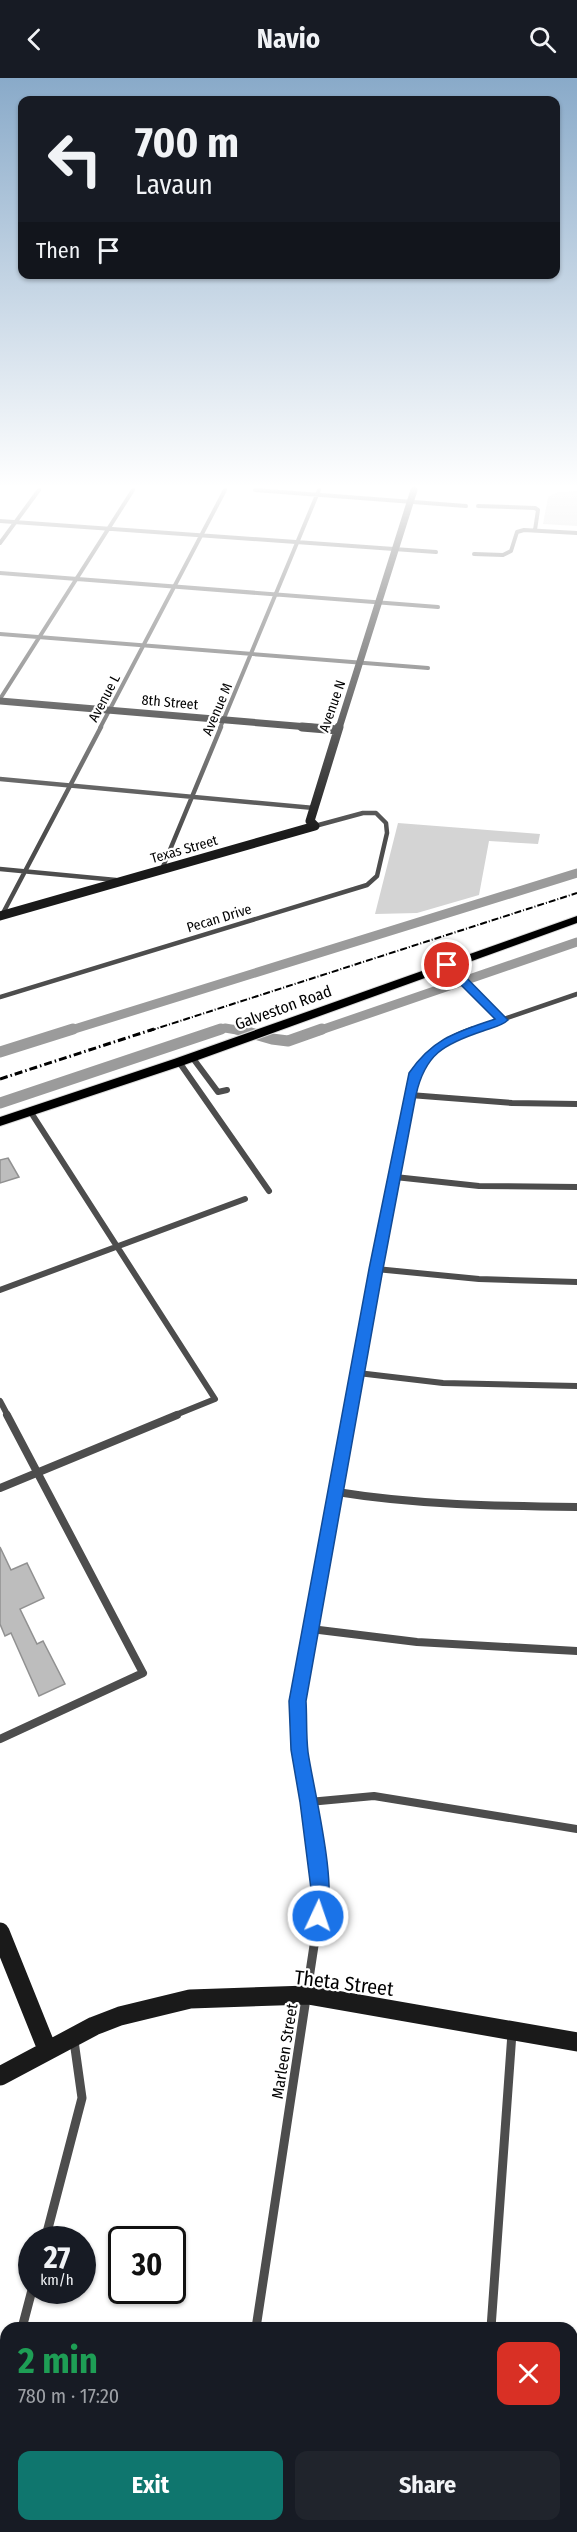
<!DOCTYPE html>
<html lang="en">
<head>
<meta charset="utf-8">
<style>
  :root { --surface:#171b24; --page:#20242c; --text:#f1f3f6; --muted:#9ea1a6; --accent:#0f766e }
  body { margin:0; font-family:"Fira Sans Condensed",sans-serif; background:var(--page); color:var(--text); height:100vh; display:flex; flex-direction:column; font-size:22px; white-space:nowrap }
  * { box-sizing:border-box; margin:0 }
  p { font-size:20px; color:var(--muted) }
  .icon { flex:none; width:33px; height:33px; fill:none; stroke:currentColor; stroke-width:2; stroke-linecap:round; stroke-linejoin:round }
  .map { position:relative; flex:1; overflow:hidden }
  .drawer { position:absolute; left:0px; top:2244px; width:578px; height:210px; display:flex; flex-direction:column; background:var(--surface); border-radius:18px 18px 0 0; box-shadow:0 2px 4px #0004 }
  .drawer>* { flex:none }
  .top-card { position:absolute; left:18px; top:18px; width:542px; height:183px; border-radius:12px; box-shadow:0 2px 4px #0004; background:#171b24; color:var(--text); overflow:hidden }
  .speed { position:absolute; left:18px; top:2148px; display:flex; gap:12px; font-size:30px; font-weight:700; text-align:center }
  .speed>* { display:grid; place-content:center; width:78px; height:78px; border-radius:50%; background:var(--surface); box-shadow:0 2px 4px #0004; line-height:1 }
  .speed small { font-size:15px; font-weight:400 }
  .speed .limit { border:3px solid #111; border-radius:9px; background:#fff; color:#111 }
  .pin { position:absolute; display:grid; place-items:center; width:51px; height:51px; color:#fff; margin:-26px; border:3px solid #fff; border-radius:50%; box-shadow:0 2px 6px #0007 }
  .me { position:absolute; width:66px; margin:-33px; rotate:3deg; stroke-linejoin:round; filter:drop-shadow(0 0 4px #0008) }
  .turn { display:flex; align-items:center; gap:21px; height:126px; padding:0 18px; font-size:27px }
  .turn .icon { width:78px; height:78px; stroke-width:2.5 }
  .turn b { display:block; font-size:42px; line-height:51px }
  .then { display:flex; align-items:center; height:57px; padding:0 18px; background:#0003; gap:12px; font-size:22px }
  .round { display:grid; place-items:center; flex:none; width:63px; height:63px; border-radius:12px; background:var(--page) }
  .summary { display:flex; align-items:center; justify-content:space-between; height:102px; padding:0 18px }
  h1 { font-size:36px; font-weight:700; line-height:45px; color:#1e9e55 }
  .action { display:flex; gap:12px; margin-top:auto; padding:12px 18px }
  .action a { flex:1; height:69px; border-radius:12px; background:var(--accent); color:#fff; font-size:24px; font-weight:700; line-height:69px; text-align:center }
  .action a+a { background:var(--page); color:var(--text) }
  header { display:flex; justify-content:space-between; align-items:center; height:78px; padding:0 18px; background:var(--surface); font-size:27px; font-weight:700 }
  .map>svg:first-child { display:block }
</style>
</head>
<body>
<header><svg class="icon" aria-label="back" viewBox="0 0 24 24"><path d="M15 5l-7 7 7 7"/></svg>Navio<svg class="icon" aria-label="search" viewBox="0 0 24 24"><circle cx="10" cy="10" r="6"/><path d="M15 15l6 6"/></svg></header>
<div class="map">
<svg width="577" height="2454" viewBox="0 0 577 2454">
  <rect width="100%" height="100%" fill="#fff"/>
  <path fill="#d4d4d4" d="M577,413V448L543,446L548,419L558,414Z
    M398,745L540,756L538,766L489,763L479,817L417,835L375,836Z"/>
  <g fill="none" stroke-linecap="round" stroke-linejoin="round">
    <path stroke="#9b9b9b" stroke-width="9" d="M68,953L577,795
      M216,953L225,950L243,953
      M318,953L577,864"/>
    <path stroke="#9b9b9b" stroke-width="11" d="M237,951L272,961L288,963L322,951
      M0,974L73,951
      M0,1025L221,951"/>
  </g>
  <path fill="#bdbdbd" stroke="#919191" stroke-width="1.5" d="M8,1080L19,1099L0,1105V1082Z
    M0,1469L11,1492L27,1485L44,1520L20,1531L37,1566L43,1563L65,1606L39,1618L11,1555L5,1558L0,1546Z"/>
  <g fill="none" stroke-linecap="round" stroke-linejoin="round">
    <g stroke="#dbdbdb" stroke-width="2">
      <path id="primary" d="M577,838V845L184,987L0,1048V1039L174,981Z"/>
    </g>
    <path stroke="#4d4d4d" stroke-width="4" d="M255,412L466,428
      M478,428L535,430L538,432L535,452
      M0,443L436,474
      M0,465L39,412
      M474,476L503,477L511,473L517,454L524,452L577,455
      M0,495L438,529
      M0,556L428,590
      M0,621L133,412
      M100,650L225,412
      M220,650L319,412"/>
    <path stroke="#4d4d4d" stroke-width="4.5" d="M0,701L314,730
      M0,791L116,802
      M162,791L221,649
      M2,837L101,649
      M447,887L503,942
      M0,919L367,807L377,798L387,755L386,745L376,735H363L315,748
      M469,953L577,916"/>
    <path stroke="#4d4d4d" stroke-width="6" d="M192,979L218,1014L227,1012
      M179,984L269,1113
      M410,1017L512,1025L577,1026
      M30,1033L215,1321L173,1338
      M395,1099L479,1108L577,1109
      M376,1191L479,1201L577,1204
      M0,1212L245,1121
      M358,1295L443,1305L577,1308
      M0,1323L8,1338
      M349,1338L415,995C430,973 447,960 473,951"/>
    <path stroke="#4d4d4d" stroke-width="8" d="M0,1410L177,1337
      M337,1414C417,1427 496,1428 577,1429
      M311,1551L417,1564L577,1573
      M0,1661L143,1595L7,1337
      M309,1724L374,1718L577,1751
      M320,1829L321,1819L309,1724L299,1673L298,1623L350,1337"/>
    <path stroke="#4d4d4d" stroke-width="9" d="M45,2162L82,2020L74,1963
      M22,2250L32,2212
      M256,2250L320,1828
      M491,2250L512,1955
      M0,2332L6,2309
      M224,2454L225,2448
      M476,2454L477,2448"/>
    <path stroke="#1a1a1a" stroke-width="7" d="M0,623L320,650
      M339,650L414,412"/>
    <path stroke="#1a1a1a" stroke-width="9" d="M302,649L338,652
      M0,838L315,748L310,743L339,649"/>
    <path stroke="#1a1a1a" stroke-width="19" d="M0,1854L47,1971
      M0,1998L94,1948L120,1938L190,1921L308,1917L577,1964"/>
    <use href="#primary" fill="#000" fill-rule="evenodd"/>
    <path stroke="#000" stroke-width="2" stroke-dasharray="7 2 1 2" stroke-linecap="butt" d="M149,953L577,815"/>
    <path stroke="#000" stroke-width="3" stroke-dasharray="8 3 1.5 3" stroke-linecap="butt" d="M0,1001L154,951"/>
  </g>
  <linearGradient id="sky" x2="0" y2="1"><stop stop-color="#89aac9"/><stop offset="0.54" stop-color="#fff"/><stop offset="1" stop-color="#fff" stop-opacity="0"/></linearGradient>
  <rect width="577" height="756" fill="url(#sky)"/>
  <path fill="#1a73e8" stroke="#114b97" stroke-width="1.5" d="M443,884H451L508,942C502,948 491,950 483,953C444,966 425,976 416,1017L383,1191L306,1623C307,1639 306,1657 308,1674C314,1714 339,1810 325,1845L318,1848L312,1845L309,1838L312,1819L300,1724L291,1672L289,1623L369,1191L409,995C433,960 457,954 495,941L443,889Z"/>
  <g text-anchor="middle" stroke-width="4.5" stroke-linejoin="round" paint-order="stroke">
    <g font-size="14" fill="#000" stroke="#fff">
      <text transform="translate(104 620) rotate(-62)" y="5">Avenue L</text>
      <text transform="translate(170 624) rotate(5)" y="5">8th Street</text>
      <text transform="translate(332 628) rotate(-71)" y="5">Avenue N</text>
      <text transform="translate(217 631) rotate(-67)" y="5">Avenue M</text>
      <text transform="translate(184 771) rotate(-16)" y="5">Texas Street</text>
      <text transform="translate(219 840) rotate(-17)" y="5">Pecan Drive</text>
    </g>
    <g font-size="16" fill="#000" stroke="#fff">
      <text transform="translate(283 929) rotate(-20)" y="6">Galveston Road</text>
      <text transform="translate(284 1973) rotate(-81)" y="6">Marleen Street</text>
    </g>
    <g font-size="20" fill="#000" stroke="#fff">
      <text transform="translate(344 1905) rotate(7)" y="7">Theta Street</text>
    </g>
  </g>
</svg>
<div class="speed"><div>27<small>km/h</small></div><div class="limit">30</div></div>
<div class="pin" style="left:447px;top:887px;background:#d93025"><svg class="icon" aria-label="arrive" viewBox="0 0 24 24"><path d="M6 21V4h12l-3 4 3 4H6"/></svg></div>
<svg class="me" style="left:318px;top:1838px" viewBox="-20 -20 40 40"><circle r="17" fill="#1a73e8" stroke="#fff" stroke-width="3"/><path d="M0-11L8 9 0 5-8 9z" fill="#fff"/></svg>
<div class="top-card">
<div class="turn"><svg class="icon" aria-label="left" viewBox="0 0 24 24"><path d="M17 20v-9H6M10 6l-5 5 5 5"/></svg><div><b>700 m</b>Lavaun</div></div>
<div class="then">Then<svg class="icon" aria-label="arrive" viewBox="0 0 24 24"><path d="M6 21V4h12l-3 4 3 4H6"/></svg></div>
</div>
<section class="drawer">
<div class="summary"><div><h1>2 min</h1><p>780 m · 17:20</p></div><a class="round" style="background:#d93025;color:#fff"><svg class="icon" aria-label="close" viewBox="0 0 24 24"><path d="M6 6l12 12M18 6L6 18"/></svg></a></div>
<div class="action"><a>Exit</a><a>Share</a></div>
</section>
</div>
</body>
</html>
